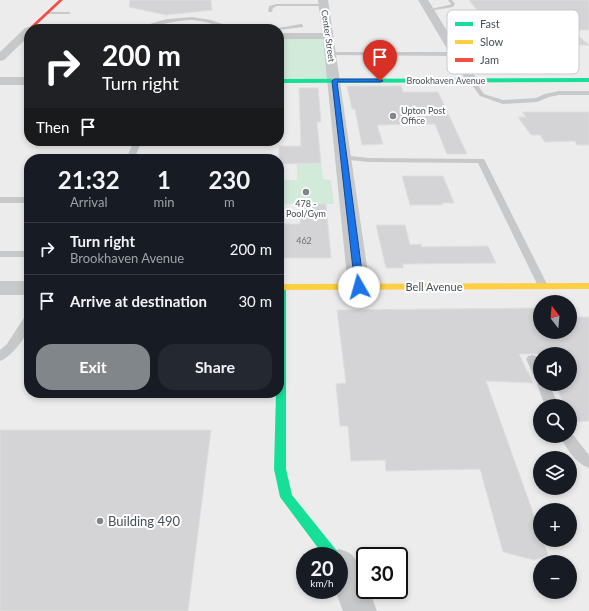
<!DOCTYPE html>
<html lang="en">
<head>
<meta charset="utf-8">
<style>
  :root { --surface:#171b24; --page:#242831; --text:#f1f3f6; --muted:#9ea1a6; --line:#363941; --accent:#80868a }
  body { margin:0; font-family:Lato,sans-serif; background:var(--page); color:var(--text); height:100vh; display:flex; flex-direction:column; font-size:15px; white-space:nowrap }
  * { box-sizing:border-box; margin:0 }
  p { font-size:13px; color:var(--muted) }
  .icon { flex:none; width:22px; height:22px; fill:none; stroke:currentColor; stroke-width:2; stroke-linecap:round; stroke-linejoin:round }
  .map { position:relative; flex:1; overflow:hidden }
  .drawer { position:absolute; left:24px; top:154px; width:260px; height:244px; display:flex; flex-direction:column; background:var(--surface); border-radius:16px; box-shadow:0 2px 6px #0003 }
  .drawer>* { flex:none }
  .top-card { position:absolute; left:24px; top:24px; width:260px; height:122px; border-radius:16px; box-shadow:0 2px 6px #0003; background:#202124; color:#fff; overflow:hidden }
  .needle { width:26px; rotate:344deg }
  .fabs { position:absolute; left:533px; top:295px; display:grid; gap:8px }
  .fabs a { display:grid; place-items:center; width:44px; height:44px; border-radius:50%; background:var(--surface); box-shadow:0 2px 6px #0003; font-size:20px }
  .speed { position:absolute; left:296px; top:547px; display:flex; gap:8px; font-size:20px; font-weight:700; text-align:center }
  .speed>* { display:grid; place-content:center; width:52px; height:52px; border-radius:50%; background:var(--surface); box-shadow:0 2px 6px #0003; line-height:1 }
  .speed small { font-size:10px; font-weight:400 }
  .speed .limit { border:2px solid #111; border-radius:6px; background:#fff; color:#111 }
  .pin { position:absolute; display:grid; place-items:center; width:34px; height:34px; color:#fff; margin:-41px -17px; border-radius:50% 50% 50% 0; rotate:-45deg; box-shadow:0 0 4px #0007 }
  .pin .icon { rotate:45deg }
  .me { position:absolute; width:44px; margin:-22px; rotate:353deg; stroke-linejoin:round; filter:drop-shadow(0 0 3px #0008) }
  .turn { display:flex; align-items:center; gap:14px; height:84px; padding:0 12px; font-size:18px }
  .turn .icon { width:52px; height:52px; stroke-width:2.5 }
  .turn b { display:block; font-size:28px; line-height:34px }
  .then { display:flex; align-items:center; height:38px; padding:0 12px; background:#0003; gap:8px; font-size:15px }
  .eta { display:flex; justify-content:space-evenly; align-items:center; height:68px; text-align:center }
  .eta b { font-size:24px; font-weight:700; line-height:28px }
  .action { display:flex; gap:8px; margin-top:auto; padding:8px 12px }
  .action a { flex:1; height:46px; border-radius:16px; background:var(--accent); color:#fff; font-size:16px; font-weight:700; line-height:46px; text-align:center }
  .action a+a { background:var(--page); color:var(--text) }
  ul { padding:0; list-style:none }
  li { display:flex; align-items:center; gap:12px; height:52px; padding:0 12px; border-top:1px solid var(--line) }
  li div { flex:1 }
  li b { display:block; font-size:15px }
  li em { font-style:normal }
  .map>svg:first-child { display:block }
</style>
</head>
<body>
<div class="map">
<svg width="589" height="611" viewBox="0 0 589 611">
  <rect width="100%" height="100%" fill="#edecec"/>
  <path fill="#d2eada" d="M279,36H327L334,81H279Z
    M321,163L323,179L331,180L334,204H279V180H297V164Z"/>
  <path fill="#d4d4d6" stroke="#dededf" d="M130,0H211L212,10L166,15L129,7Z
    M469,0H589V30H572L589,45H565L548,30H493Z
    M347,86H401L403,92H438L467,154H447L435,124L377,125L383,144L362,145L355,109H352Z
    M299,88H318L321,122H317L321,163L279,164V146H301Z
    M522,112H589V145H577L575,141L545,142L540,135H531L518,117H526Z
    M402,176H443L454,203H442V205H410Z
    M301,204H326L331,258H279V224H300Z
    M376,225H405L410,245L421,244L422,247L488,246L496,263L403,264V268H386Z
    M540,308V332H570V317H589V421L572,422L570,416V406H565L555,384H570V354H519L533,383L486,381L540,532V540H543L548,555L534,560L503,552L480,469L386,471L385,460L351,461L348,426H340L336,384L346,383L337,310Z
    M0,430H211L188,611H0Z"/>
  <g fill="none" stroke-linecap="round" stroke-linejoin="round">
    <path fill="#c6c8ca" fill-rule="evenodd" d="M448,0H452L455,4L453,7L428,11L426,10L449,5L451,4Z
      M277,4H323L325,5L323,6H277L273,8L272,12H268L269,6Z
      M47,12H69L71,13L69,14H45Z
      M192,17L211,20L237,29C221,29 207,20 191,20C171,20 152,29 132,29L167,19Z
      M301,24L303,25V27L279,30L273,29Z
      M445,34H486L489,36L486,38L443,37V35Z
      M330,52H456L459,54L456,56L328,55L327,54Z
      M470,80H474L484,94L503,100L536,98L545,94L559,91H589V95H559L549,97L537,102L503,104L480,96L469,81Z
      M134,141H142L134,159H126Z
      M341,155L369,158L484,159L548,286L543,289L538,286L478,163L369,162L341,159Z
      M0,197H29V203H0Z
      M0,251H29V257H0Z
      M29,315C29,319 30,325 29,328C26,338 10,358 0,361V350L7,344L25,316Z
      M532,355L536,356L540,363V384H549L559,406H545L537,384L538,381L536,380L526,359L528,356Z
      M570,431L589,455V468C575,463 567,449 560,436H570Z"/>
    <path fill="#c6c8ca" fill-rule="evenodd" d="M318,0H328L370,287L367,292L359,294L351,292L348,287L323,39H279V33H322Z
      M418,0H428L478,81L476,84H468Z
      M29,27L34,29H29V36L4,60L0,61V52L25,28Z
      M0,77H29V85H0Z
      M0,281H29V295H0Z
      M339,549C343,550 348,552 351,554C360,562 365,579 365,590H369L377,611H343L335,590H339V556H326L327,554Z"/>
    <path fill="#16e098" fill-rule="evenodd" d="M589,78V82L279,83V79Z
      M282,284L286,287V469L292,495L337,551L339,556H324L280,497L274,469L276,393H279V285Z"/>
    <path fill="#ffcf43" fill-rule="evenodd" d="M589,283V289L279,290V284Z"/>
    <path fill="#f24e42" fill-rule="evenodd" d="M59,0H63L32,29L29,30V28Z"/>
  </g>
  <path fill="#1a73e8" stroke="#114b97" d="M334,79H380L383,81L380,82H337L364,287L359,290L355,287L332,81Z"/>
  <g fill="#80868a" stroke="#fff" stroke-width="1.5">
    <circle cx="393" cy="116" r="4"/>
    <circle cx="306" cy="192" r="4"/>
    <circle cx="100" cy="521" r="4"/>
  </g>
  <g text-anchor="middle" stroke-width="4" stroke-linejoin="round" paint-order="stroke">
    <g font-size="9" fill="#454f56" stroke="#fff">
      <text transform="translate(328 36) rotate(82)" y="3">Center Street</text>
      <text x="446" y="84">Brookhaven Avenue</text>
    </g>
    <g font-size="9" fill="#454f56" stroke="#fff" text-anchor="start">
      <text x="401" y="114">Upton Post<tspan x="401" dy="10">Office</tspan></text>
      <text x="306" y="207" text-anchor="middle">478 -<tspan x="306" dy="10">Pool/Gym</tspan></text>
    </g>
    <g font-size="9" fill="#6a7277">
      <text x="304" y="244">462</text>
    </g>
    <g font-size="11" fill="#454f56" stroke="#fff">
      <text x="434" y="291">Bell Avenue</text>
    </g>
    <g font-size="13" fill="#454f56" stroke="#fff" text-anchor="start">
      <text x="108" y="526">Building 490</text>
    </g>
  </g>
  <rect x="447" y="10" width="132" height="64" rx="6" fill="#fff" stroke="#c7cacc" stroke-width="1"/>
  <rect x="455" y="22" width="18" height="4" fill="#16e098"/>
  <rect x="455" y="40" width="18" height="4" fill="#ffcf43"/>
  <rect x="455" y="58" width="18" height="4" fill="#f24e42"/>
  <g font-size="11" fill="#454f56">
    <text x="480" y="28">Fast</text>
    <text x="480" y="46">Slow</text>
    <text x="480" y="64">Jam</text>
  </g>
</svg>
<div class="fabs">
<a><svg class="needle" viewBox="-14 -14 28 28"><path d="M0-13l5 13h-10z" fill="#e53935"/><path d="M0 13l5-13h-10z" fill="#9ea1a6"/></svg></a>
<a><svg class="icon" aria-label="sound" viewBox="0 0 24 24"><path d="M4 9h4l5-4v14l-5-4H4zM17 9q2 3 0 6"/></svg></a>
<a><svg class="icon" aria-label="search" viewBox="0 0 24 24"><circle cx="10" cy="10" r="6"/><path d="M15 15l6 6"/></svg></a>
<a><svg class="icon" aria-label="layers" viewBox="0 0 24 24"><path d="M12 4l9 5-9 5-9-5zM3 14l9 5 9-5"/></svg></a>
<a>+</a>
<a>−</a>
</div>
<div class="speed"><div>20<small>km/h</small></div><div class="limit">30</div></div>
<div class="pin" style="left:380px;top:81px;background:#d93025"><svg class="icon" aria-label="arrive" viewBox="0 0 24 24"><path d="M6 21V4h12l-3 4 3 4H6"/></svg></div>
<svg class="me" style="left:359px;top:287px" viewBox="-20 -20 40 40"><circle r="19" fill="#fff"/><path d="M0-13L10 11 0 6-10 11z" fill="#1a73e8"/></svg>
<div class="top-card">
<div class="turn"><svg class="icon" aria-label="right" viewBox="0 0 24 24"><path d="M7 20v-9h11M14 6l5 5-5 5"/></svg><div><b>200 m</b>Turn right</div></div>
<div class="then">Then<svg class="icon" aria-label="arrive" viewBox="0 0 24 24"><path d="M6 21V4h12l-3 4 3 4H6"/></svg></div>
</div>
<section class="drawer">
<div class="eta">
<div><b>21:32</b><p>Arrival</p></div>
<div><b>1</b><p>min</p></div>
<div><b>230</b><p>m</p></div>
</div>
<ul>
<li><svg class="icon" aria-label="right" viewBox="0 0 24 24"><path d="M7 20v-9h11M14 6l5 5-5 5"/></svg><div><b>Turn right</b><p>Brookhaven Avenue</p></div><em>200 m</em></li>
<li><svg class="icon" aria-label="arrive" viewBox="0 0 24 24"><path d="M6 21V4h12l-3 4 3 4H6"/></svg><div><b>Arrive at destination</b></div><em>30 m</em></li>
</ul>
<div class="action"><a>Exit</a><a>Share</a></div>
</section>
</div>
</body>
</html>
